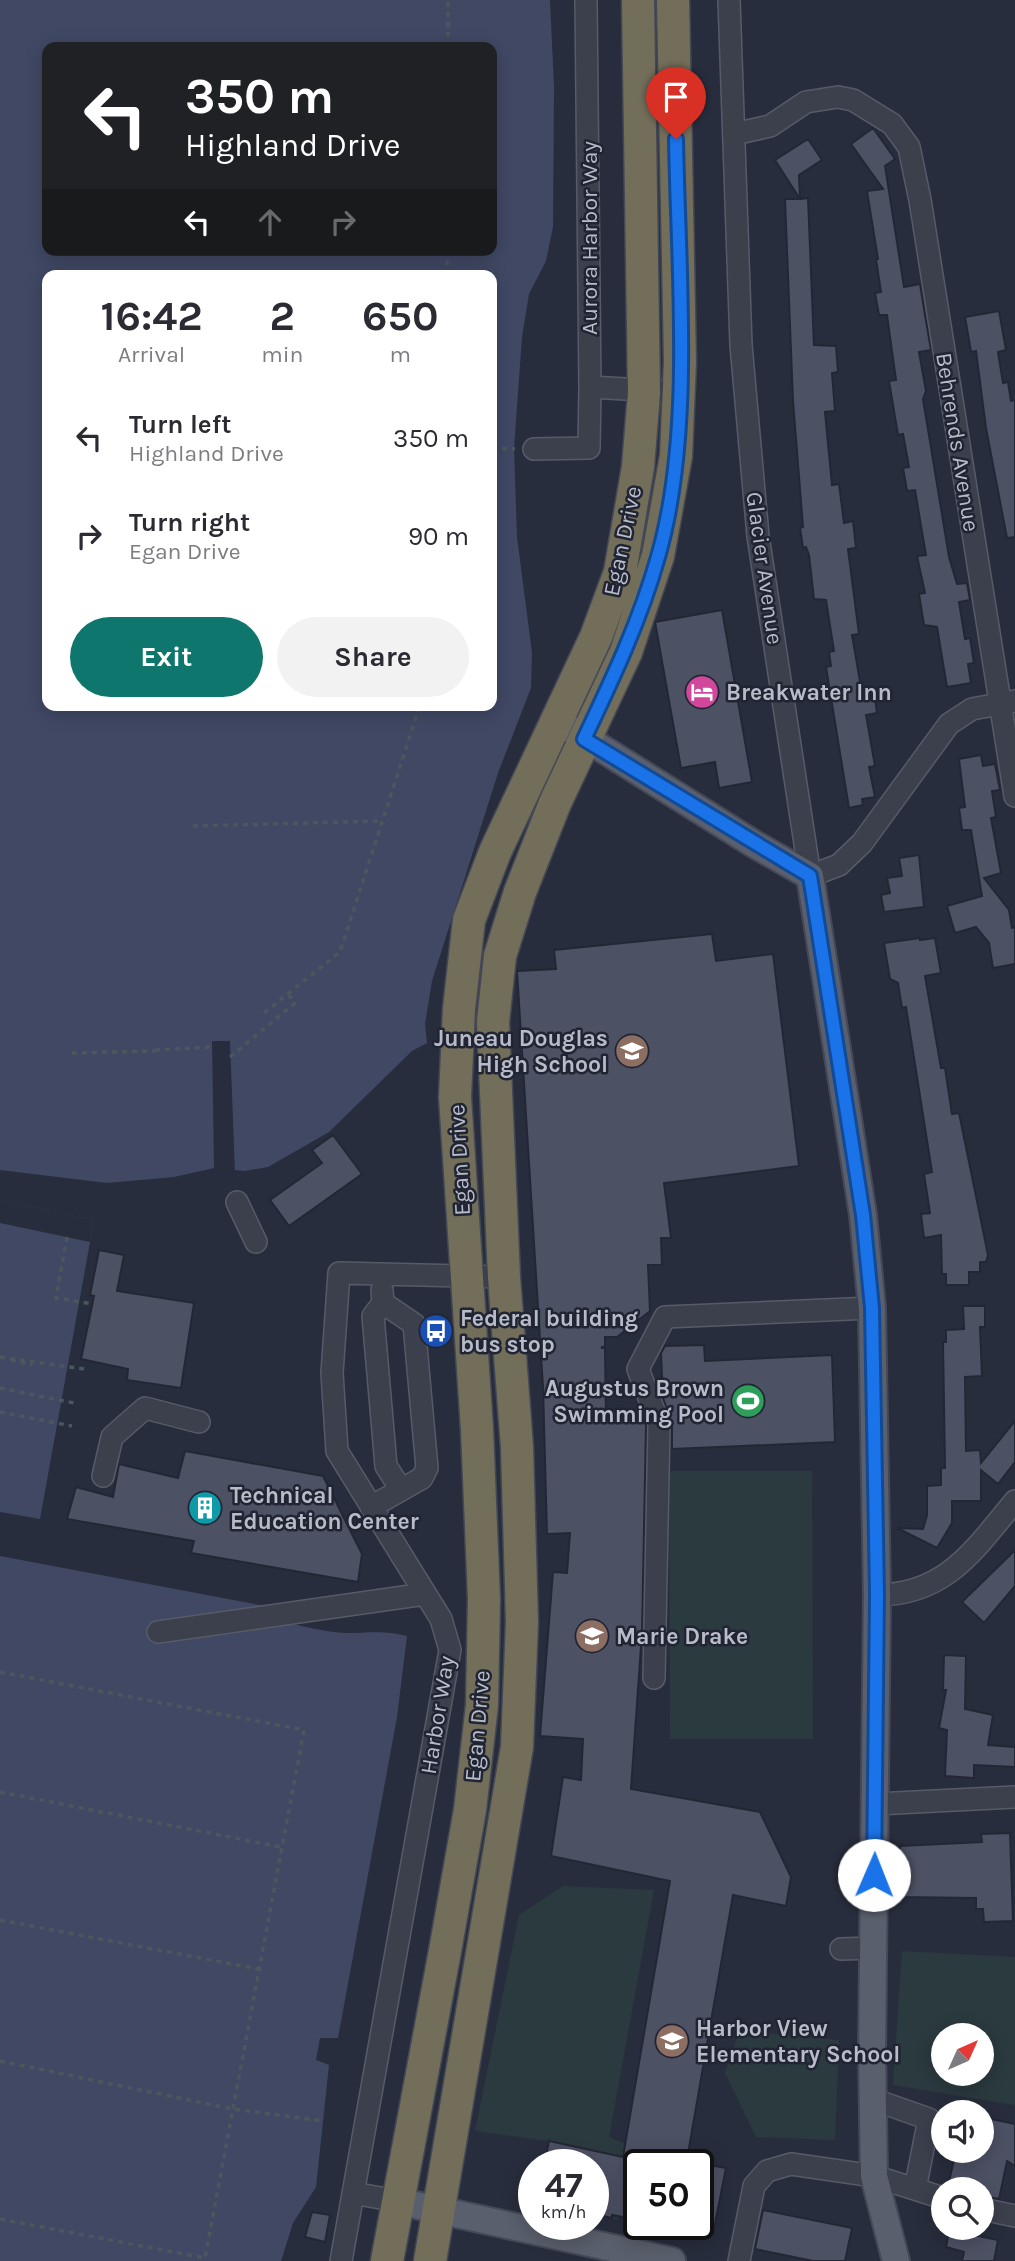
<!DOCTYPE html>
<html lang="en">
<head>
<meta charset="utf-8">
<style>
  :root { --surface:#fff; --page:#f2f2f3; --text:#2b2b33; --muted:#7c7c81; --accent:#0f766e }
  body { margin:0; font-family:Karla,sans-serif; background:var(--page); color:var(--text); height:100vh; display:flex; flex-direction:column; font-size:26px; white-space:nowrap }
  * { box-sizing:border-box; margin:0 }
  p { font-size:23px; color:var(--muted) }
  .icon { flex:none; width:38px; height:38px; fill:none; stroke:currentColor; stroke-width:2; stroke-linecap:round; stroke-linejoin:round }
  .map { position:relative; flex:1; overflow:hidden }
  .drawer { position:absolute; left:42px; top:270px; width:455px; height:441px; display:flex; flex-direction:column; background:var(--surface); border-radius:14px; box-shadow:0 4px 18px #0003 }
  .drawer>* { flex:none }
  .banner { position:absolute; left:42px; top:42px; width:455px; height:214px; border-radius:14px; box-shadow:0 4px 18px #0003; background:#202124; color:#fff; overflow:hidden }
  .needle { width:46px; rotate:45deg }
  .fabs { position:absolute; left:931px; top:2023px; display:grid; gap:14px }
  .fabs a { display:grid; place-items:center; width:63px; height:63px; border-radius:50%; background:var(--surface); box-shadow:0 4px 18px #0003; font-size:35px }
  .speed { position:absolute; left:518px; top:2149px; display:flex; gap:14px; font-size:35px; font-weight:700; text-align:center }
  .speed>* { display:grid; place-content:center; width:91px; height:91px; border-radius:50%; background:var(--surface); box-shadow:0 4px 18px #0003; line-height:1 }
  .speed small { font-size:18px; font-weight:400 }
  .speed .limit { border:4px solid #111; border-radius:10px; background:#fff; color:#111 }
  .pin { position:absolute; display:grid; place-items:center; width:60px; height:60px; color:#fff; margin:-72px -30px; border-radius:50% 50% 50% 0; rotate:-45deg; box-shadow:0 0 7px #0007 }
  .pin .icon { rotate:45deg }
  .me { position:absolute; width:77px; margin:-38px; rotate:1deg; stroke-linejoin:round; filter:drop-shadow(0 0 5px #0008) }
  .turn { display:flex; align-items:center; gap:24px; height:147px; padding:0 28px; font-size:32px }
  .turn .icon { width:91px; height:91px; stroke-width:2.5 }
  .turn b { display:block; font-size:49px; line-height:60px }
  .lanes { display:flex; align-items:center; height:66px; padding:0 28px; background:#0003; justify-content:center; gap:35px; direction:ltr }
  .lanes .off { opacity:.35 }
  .eta { display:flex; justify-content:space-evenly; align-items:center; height:119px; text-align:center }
  .eta b { font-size:42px; font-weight:700; line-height:49px }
  .cta { display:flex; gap:14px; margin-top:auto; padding:14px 28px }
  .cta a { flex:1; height:80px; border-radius:42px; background:var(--accent); color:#fff; font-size:28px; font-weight:700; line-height:80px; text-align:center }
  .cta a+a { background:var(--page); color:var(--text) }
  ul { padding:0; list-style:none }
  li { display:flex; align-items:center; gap:21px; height:98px; padding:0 28px }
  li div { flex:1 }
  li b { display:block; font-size:26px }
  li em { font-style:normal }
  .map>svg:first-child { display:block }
</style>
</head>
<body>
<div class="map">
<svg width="1015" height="2261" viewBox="0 0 1015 2261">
  <rect width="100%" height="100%" fill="#282d3d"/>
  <path fill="#2b3a3f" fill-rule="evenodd" d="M669,1471H812L813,1739H670Z
    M563,1886L654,1890L609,2137L631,2146L618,2220L593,2214V2165L549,2141L475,2131L519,1915Z
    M902,1951L1015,1957V2105L893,2085ZM943,2035H982V2074H943Z
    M739,2031L839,2040L835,2140L756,2137L725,2073Z"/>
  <path fill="#404864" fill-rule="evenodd" d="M0,0H550L554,87L553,227L546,261L529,294L522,337L514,448L517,537L532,653L531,688L498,773L432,981L425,1024L427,1043L412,1051L329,1132L268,1167L245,1171L214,1168L174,1177L107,1183L0,1170ZM47,47H492V250H47ZM47,275H492V705H47Z
    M0,1200L94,1220L40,1519L0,1512Z
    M0,1556L281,1609L280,1621C301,1626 325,1632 346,1633C370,1633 383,1630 407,1636L397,1717L338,2038H320L316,2060L329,2065L316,2187L293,2223L281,2261H0Z"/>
  <path fill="#282d3d" d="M212,1041H230L235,1173L210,1172L214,1167Z
    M0,1200L94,1220L90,1242L0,1223Z"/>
  <path fill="#4d5164" stroke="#232735" stroke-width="2" d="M873,128L895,159L885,166L904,287L920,284L926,321L931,350L919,352L926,391L923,399L949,557L957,584L967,583L970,600L959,602L965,639L970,638L974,663L968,664L971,683L947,687L937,627L924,625L919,594L925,593L917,556L926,555L915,490L907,491L903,468L909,467L903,434L898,435L889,381L896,380L887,315H879L875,293L881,292L876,259H878L867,191L883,189L851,144Z
    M808,139L822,160L799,175L800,199L808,198L814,345L836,346L838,372L832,373L835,411L825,412L832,485L839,484L844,523L853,521L856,548L848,549L859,634L852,635L862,693L874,691L877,713L866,715L875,766L869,767L875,797L862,799L863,805L849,808L826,667L831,666L829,652L834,651L826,600L814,599L809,555L806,547L803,548L800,528L803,527L793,401L785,199H800L775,160Z
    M999,311L1006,350L998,352L1003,383L1008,382L1011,401L1015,400V537L1007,538L986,428L976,351L971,352L965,317Z
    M722,610L752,782L719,788L715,762L681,768L655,622Z
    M981,755L983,766L995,764L1000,790L992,791L996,817L991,818L1001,873L984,878L1009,910L1012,928L1015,927V964L993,968L989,943L976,927L955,933L947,906L982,896L971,830H962L959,808L965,807L959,759Z
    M919,855L924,907L884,912L881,895L890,893L887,878L902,876L899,858Z
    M712,934L716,961L773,954L799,1166L664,1183L671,1238H661L662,1265H648L650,1311L617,1337H605V1346L601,1348H605L606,1418H643L646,1426L642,1632L631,1789L760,1812L791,1877L786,1906L733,1895L686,2165H639V2220L612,2215V2218L593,2214V2165H544L549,2141L623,2157L670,1881L551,1856L563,1777L581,1780L583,1739L540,1736L553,1572L567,1573L570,1533L547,1534L543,1387L517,971L556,969L554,950Z
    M920,938V940L935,938L941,973L925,976L941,1068H945L952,1114L959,1113L988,1255L986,1262H980V1272H969V1285H946V1274H942L941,1235L924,1238L921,1214L930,1213L924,1174L932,1172L906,1007L902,1008L898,983L890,979L884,943Z
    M333,1135L362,1174L289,1226L270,1200L322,1163L312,1150Z
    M99,1250L124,1255L117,1291L194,1303L181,1388L127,1380L128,1369L81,1359L94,1296L90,1295Z
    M963,1306H985V1327H980L982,1376L965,1377L966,1451L980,1450L981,1463L1015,1421V1462L998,1484L981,1470V1501H952V1523L937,1548L897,1528L923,1529L927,1515V1486L941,1485V1468H945L943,1342H946V1330L964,1329Z
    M704,1345L705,1361L832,1355L835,1442L672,1449V1424L663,1398L661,1353L665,1346Z
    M185,1451L323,1476L362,1554L358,1582L191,1553L194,1541L67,1519L76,1487L113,1497L119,1464L178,1478Z
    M1015,1550V1586L984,1623L962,1602Z
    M944,1655L966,1656L965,1709L993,1715L988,1745L1015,1747V1767L974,1765V1778L945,1776L947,1730L939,1728L946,1690H943Z
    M1010,1833L1013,1921L984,1922L983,1909H976V1898L901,1897L900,1846L982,1842L981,1834Z
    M982,2117L1015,2124V2166L1007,2161L999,2199L982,2196V2189H953L948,2186L956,2151H982Z
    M698,2163L726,2168L713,2234L698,2231Z
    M763,2210L852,2228L845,2261H813L755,2249Z
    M312,2212L330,2215L325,2242L305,2237Z
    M949,2230L998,2240L994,2261H962L964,2252L946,2247Z"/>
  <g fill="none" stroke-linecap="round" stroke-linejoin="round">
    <g stroke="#575b68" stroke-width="24">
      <path id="minor" d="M586,0L590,387L679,392
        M729,0L741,345L758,536L810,876L839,865L862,843L949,724L972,709L1015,701
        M734,134L770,126L806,102L838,97L853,100L892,124L909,147L920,200L1015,796
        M534,449L589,448L590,387
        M237,1202L256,1242
        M382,1290L383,1303L373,1316L386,1466L400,1488
        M103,1476L112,1437L145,1408L199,1422
        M371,1507L422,1478L427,1468L414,1324L383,1303
        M877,1595C946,1595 975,1549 1015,1501
        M158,1632L425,1594
        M654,1678L659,1424L638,1369L665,1317L872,1308
        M876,1804L1015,1797
        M841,1949L873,1948
        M872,2099L929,2119L915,2189
        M353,2193L397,2201
        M982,2209L1015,2216
        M341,2261L450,1650L441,1619L337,1451L332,1373L339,1273L504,1277
        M739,2261L754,2186L767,2171L791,2164L874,2176L943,2198"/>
    </g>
    <g stroke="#454957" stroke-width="30">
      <path id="major" d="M558,721L754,844L810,876L863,1215L872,1308L877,1595L872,2052L874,2176L896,2261
        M397,2201L672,2261"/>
    </g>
    <g stroke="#444855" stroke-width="35">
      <path id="highway" d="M387,2261L445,1951L470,1810L482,1705L484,1599L477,1429L455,1097L459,1009L469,920L495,852L596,637L620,572L638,467L644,393L638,0
        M430,2261L517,1747L522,1622L517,1447L504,1277L493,1022L500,956L520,892L555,803L626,652L658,556L676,456L680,362L673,0"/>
    </g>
    <path stroke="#4a575d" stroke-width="3.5" stroke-dasharray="5 5" stroke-linecap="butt" d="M217,47L447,45
      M448,47V0
      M446,275L448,250
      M492,448L515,449
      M193,826L382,821
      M264,1013L340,952L420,705
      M155,1050L212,1047
      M72,1053L155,1051
      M230,1057L295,1003L288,994
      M67,1237L56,1298L93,1304
      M0,1357L84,1369
      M11,1360L32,1365
      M0,1388L74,1403
      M0,1412L72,1426
      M0,1672L304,1730L205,2258L0,2219
      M0,1792L281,1847
      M0,1920L258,1969
      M0,2061L233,2109L323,2121"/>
    <use href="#minor" stroke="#3c404d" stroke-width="21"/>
    <use href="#major" stroke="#5a5f6d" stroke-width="26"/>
    <use href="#highway" stroke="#726e5a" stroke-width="32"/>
  </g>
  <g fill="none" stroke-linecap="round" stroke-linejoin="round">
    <g stroke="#114b97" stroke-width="18">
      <path id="route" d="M676,139C678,270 694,432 658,557C640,621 612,680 584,739L810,876L863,1215L872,1308L877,1595L874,1875"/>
    </g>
    <use href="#route" stroke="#1a73e8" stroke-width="12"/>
  </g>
  <defs>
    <g id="hotel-disc" transform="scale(1.75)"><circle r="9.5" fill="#d1479c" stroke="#212533"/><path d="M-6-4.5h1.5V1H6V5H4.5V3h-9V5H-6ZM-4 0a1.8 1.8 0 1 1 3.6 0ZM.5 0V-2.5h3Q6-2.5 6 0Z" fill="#fff"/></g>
    <g id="school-disc" transform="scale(1.75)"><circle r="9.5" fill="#8d6e63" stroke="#212533"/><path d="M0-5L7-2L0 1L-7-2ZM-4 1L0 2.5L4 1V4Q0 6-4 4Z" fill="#fff"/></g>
    <g id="bus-disc" transform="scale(1.75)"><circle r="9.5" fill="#1a4fb4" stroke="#212533"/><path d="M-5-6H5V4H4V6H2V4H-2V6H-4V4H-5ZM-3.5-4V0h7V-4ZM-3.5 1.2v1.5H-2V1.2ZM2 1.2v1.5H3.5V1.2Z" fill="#fff"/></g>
    <g id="stadium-disc" transform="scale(1.75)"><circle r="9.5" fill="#2e9e5b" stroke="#212533"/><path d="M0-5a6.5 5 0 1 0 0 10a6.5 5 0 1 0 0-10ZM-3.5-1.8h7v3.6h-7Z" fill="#fff"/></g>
    <g id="building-disc" transform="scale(1.75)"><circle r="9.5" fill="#0f9aa8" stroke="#212533"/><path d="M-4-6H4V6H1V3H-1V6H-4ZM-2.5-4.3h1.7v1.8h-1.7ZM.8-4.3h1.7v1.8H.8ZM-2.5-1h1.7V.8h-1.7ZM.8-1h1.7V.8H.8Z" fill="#fff"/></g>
  </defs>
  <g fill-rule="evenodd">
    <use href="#hotel-disc" x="702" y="692"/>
    <use href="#school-disc" x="632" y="1051"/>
    <use href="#bus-disc" x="436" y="1331"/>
    <use href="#stadium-disc" x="748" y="1401"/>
    <use href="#building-disc" x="205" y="1508"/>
    <use href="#school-disc" x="592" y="1636"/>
    <use href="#school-disc" x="672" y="2041"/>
  </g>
  <g text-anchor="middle" stroke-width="5" stroke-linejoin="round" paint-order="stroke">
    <g font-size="23" fill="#b8bbc8" stroke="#212533">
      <text transform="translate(589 238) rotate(-90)" y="8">Aurora Harbor Way</text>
      <text transform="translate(958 442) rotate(81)" y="8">Behrends Avenue</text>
      <text transform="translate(622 541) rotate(-78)" y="8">Egan Drive</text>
      <text transform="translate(765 568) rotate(82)" y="8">Glacier Avenue</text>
      <text transform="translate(459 1160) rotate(-93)" y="8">Egan Drive</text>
      <text transform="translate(437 1715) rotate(-81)" y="8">Harbor Way</text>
      <text transform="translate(477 1726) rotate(-85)" y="8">Egan Drive</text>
    </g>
    <g font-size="23" font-weight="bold" fill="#b8bbc8" stroke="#212533" text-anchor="start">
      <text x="726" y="700">Breakwater Inn</text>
      <text x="608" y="1046" text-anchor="end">Juneau Douglas<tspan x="608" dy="26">High School</tspan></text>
      <text x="460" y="1326">Federal building<tspan x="460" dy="26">bus stop</tspan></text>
      <text x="724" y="1396" text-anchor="end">Augustus Brown<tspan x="724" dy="26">Swimming Pool</tspan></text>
      <text x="230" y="1503">Technical<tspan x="230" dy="26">Education Center</tspan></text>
      <text x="616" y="1644">Marie Drake</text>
      <text x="696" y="2036">Harbor View<tspan x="696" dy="26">Elementary School</tspan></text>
    </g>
  </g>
</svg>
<div class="fabs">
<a><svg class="needle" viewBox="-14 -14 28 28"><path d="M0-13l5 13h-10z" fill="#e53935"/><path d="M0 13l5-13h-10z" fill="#7c7c81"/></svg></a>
<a><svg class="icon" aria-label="sound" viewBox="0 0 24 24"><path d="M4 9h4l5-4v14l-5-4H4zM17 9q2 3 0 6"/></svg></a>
<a><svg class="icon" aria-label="search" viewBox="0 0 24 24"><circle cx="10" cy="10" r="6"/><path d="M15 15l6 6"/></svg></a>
</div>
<div class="speed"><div>47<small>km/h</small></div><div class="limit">50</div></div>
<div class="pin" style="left:676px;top:139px;background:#d93025"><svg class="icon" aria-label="arrive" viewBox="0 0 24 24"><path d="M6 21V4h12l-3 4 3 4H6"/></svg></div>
<svg class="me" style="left:874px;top:1875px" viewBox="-20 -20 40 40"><circle r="19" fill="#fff"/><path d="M0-13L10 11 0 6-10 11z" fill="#1a73e8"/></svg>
<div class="banner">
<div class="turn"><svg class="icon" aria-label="left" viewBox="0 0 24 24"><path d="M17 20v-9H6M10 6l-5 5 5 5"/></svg><div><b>350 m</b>Highland Drive</div></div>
<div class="lanes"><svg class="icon" aria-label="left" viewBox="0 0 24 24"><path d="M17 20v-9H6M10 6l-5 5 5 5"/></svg><svg class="icon off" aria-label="ahead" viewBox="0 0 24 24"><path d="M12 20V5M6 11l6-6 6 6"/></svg><svg class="icon off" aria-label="right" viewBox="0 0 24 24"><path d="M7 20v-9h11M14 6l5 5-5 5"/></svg></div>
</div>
<section class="drawer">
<div class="eta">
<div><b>16:42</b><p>Arrival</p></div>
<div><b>2</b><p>min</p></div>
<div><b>650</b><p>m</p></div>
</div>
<ul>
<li><svg class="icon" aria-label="left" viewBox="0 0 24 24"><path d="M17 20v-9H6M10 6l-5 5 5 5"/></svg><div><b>Turn left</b><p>Highland Drive</p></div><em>350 m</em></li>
<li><svg class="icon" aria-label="right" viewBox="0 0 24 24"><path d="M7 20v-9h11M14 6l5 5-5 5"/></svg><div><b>Turn right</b><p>Egan Drive</p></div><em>90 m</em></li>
</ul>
<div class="cta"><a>Exit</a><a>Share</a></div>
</section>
</div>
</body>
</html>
